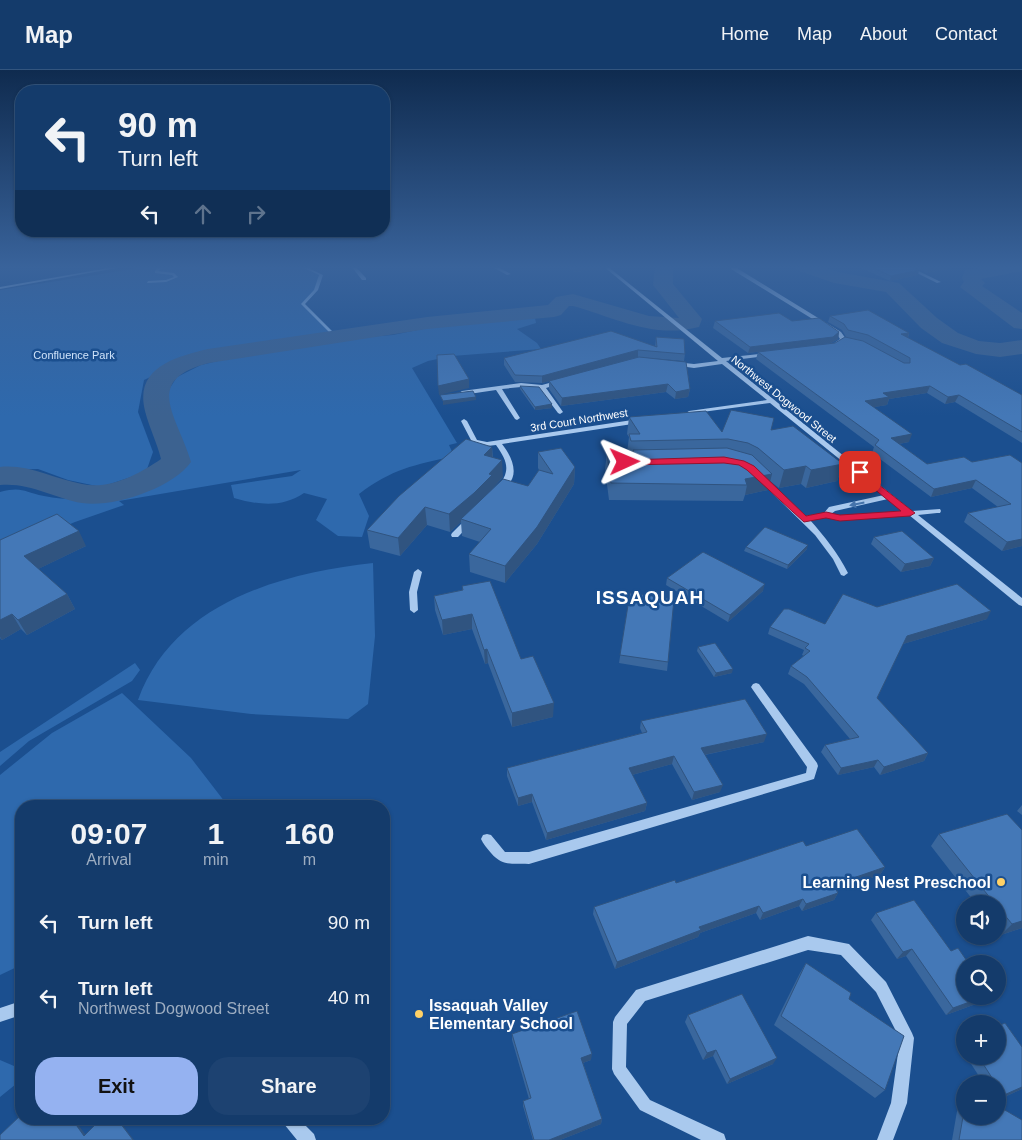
<!DOCTYPE html>
<html lang="en">
<head>
<meta charset="utf-8">
<style>
  :root { --surface:#143b6b; --page:#1d4271; --text:#f1f3f6; --muted:#9dadc1; --line:#33557e; --accent:#95b2f1 }
  body { margin:0; font-family:Arial,sans-serif; background:var(--page); color:var(--text); height:100vh; display:flex; flex-direction:column; font-size:19px; white-space:nowrap }
  * { box-sizing:border-box; margin:0 }
  p { font-size:16px; color:var(--muted) }
  .icon { flex:none; width:28px; height:28px; fill:none; stroke:currentColor; stroke-width:2; stroke-linecap:round; stroke-linejoin:round }
  .map { position:relative; flex:1; overflow:hidden }
  .details { position:absolute; left:15px; top:730px; width:375px; height:325px; display:flex; flex-direction:column; background:var(--surface); border-radius:20px; box-shadow:0 1px 4px #0004,0 0 0 1px var(--line) }
  .details>* { flex:none }
  .guide { position:absolute; left:15px; top:15px; width:375px; height:152px; border-radius:20px; box-shadow:0 1px 4px #0004,0 0 0 1px var(--line); background:#143b6b; color:var(--text); overflow:hidden }
  .controls { position:absolute; left:956px; top:825px; display:grid; gap:10px }
  .controls a { display:grid; place-items:center; width:50px; height:50px; border-radius:50%; background:var(--surface); box-shadow:0 1px 4px #0004,0 0 0 1px var(--line); font-size:25px }
  .pin { position:absolute; display:grid; place-items:center; width:42px; height:42px; color:#fff; margin:-21px; border-radius:10px; box-shadow:0 2px 8px #0006 }
  .me { position:absolute; width:55px; margin:-28px; rotate:89deg; stroke-linejoin:round; filter:drop-shadow(0 0 4px #0008) }
  .turn { display:flex; align-items:center; gap:18px; height:105px; padding:0 20px; font-size:22px }
  .turn .icon { width:65px; height:65px; stroke-width:2.5 }
  .turn b { display:block; font-size:35px; line-height:42px }
  .lanes { display:flex; align-items:center; height:48px; padding:0 20px; background:#0003; justify-content:center; gap:25px; direction:ltr }
  .lanes .off { opacity:.35 }
  .eta { display:flex; justify-content:space-evenly; align-items:center; height:85px; text-align:center }
  .eta b { font-size:30px; font-weight:600; line-height:35px }
  .button { display:flex; gap:10px; margin-top:auto; padding:10px 20px }
  .button a { flex:1; height:58px; border-radius:20px; background:var(--accent); color:#111; font-size:20px; font-weight:600; line-height:58px; text-align:center }
  .button a+a { background:var(--page); color:var(--text) }
  ul { padding:0; list-style:none }
  li { display:flex; align-items:center; gap:15px; height:75px; padding:0 20px }
  li div { flex:1 }
  li b { display:block; font-size:19px }
  li em { font-style:normal }
  header { display:flex; align-items:center; gap:30px; box-sizing:border-box; height:70px; padding:0 25px; background:var(--surface); border-bottom:1px solid var(--line) }
  header strong { font-size:24px }
  nav { display:flex; gap:28px; margin-inline-start:auto; font-size:18px }
  .map>svg:first-child { display:block }
</style>
</head>
<body>
<header>
<strong>Map</strong>
<nav><a>Home</a><a>Map</a><a>About</a><a>Contact</a></nav>
</header>
<div class="map">
<svg width="1022" height="1070" viewBox="0 0 1022 1070">
  <rect width="100%" height="100%" fill="#1b4f8f"/>
  <path fill="#2e69ad" d="M138,196H302L321,205L316,220L303,234L336,267L208,286L178,294L144,310L138,342L153,382L146,402L101,417L68,410L38,399L0,400V220L133,199Z
    M535,248L536,253L517,259L537,273L541,279L452,286L428,291L412,298L457,373L449,375L454,386C414,395 392,399 359,424L369,446L362,467L338,466L316,450L327,429L304,423C282,438 258,435 234,428L231,415L292,406L301,400L119,431L124,435L75,452L0,484V422C23,416 23,422 44,426C85,434 132,427 167,405C174,401 181,393 187,387L169,348L166,324L177,307L201,295L260,281L262,283L356,268L393,265L462,251Z
    M373,493L375,566L368,634L348,649L251,644L138,630C173,533 281,503 373,493Z
    M135,593L140,600L132,611L29,671L0,696V682Z
    M122,623L191,688L228,736H21V895L0,905V705L52,663Z
    M0,990L21,999V1010L0,1027Z"/>
  <g fill="none" stroke-linecap="round" stroke-linejoin="round">
    <path fill="#9cc4f0" fill-rule="evenodd" d="M160,196H164L158,201L174,203L178,207L166,212L147,213L148,211L166,210L174,207L172,205L155,203V201Z
      M300,196H304L323,205L318,220L305,234L337,266V268H335L301,234L314,220L319,205Z"/>
    <path fill="#3c6290" fill-rule="evenodd" d="M655,196H673V214L702,249L699,257C653,269 616,248 573,236H569L561,245L554,247L427,259L209,293C141,310 178,347 191,392C173,418 113,438 82,433C54,428 29,412 0,415V397C29,394 54,409 82,414C110,420 139,404 161,389C157,373 149,357 145,341C134,297 176,287 208,279L427,247L548,235L556,227L573,224L649,246L679,248L653,215Z
      M794,196H820L838,202L899,213L937,248L958,263L979,271L1000,273L1022,270V284L1000,287L976,284L942,273L921,258L886,222L834,213L797,200Z
      M995,196H1022V201L981,209L985,213L982,216L1022,243V259L1014,258L960,217L964,212L962,208L965,200Z"/>
    <path fill="#a9c9ee" fill-rule="evenodd" d="M120,196H128L0,219V217Z
      M351,196H355L366,208V210H362Z
      M491,196H496L511,204L507,205Z
      M603,196H607L722,288L769,283V285L767,286L726,291L912,441L940,439L941,441L940,443H937L918,445L1022,528V536L1019,535L909,445L840,450L826,447L810,450C825,467 838,483 848,503L844,506L841,505L833,489L815,465L756,407L758,406H762L806,446L824,443L829,437L884,425L770,333L687,344L686,343L689,341L767,330L722,294L694,298L673,295L672,294L675,292L694,294L718,291ZM888,429L904,441L840,446L831,444L835,441Z
      M903,196H908L941,212L937,213Z
      M731,197H735L841,262L846,269L837,276H833V274L840,269L837,264L731,199Z
      M560,310L563,312L562,313L546,318L563,342L560,344L558,343L540,319L521,317L502,319L520,348L517,350L515,349L496,320L462,325L459,323L462,321L521,313L542,315Z
      M464,349L467,351L477,370L487,372L639,349L642,351L639,353L502,374C513,388 522,409 501,420L497,418C511,401 508,392 496,375L487,376L472,372L461,351Z
      M466,449H469L473,451L458,467H452L451,465L452,463Z
      M418,499L422,502L417,522L418,540L414,543L410,540L409,522L414,502Z
      M756,613L759,614L817,693L818,696L814,709L529,794C512,793 503,797 491,783C487,778 483,774 481,769L483,765L487,764L491,765L505,782H529L806,703L807,697L753,620L751,617L753,614Z
      M808,866L849,874L886,912L912,963L914,968L907,1033L893,1070H877L891,1033L900,969L876,922L841,885L808,880L645,931L627,954L626,997L650,1030L724,1064L726,1070H701L640,1040L614,1004L612,999L613,952L615,947L636,920Z
      M21,931V945L0,952V938Z
      M281,1049H299L314,1064L316,1070H297L284,1054Z"/>
  </g>
  <path fill="#3a679d" d="M567,196H604V199L574,202Z
    M857,196H910L918,205L890,211Z
    M912,196H957V197L927,203Z
    M830,246L909,263L908,268L960,295L1022,325V373L955,332L945,334L927,323L889,329L887,335L874,337L909,372L899,374L927,394L972,392L1010,385L1022,476L1002,481L964,452L968,443L998,437L972,418L931,427L872,383L874,377L756,289L758,282L835,273L846,267L842,260L828,252Z
    M715,251L839,262L838,269L831,273L748,283L713,258Z
    M656,267L685,284L684,291L638,287L542,313L515,312L504,295V288L655,277Z
    M639,287L690,319L688,327L675,329L666,322L561,336L549,319V311Z
    M520,316L552,334V338L535,340L520,319Z
    M629,347L722,362L771,360L843,394L837,411L806,418L801,414L779,418L770,411L768,420L745,425L743,431L609,430L605,399L607,383H627L629,367L627,364Z
    M492,377L493,387L503,407L493,418V419L528,416L539,400L538,398V382L575,397L574,414L537,474L505,513L470,502L469,484L480,472L462,466L461,452L450,462L427,455L400,486L370,478L367,460Z
    M874,467L934,488L930,496L901,502L871,474Z
    M0,470L86,476L38,499L67,524L75,539L27,565L21,559L2,570L0,568Z
    M746,477L807,479L787,499L744,481Z
    M667,508L763,521L728,552L666,515Z
    M462,516L521,589L553,647L512,657L488,593L485,594L472,559L443,565L435,540L434,526L462,520Z
    M630,523L668,592L667,601L619,593Z
    M877,537L987,549L903,574L877,628L928,683L924,691L880,705L874,697L838,705L821,682L825,675L850,669L804,614L788,604L791,596L804,586L802,585L804,580L768,564L770,557L825,554Z
    M698,577L732,603L714,607L697,581Z
    M641,651L764,672L705,685L720,722L692,730L672,694L632,705L647,733L645,741L546,770L532,732L518,736L507,706V698L642,663L640,658Z
    M1022,735V745L1017,741Z
    M939,764L1022,858L1001,865L998,861V834H976L931,776Z
    M806,776L885,797L880,805L837,820L838,823L834,830L802,841L799,836L760,850L756,843L700,863L698,867L615,899L593,844L594,837Z
    M876,843L951,881L965,926H989L984,931L946,945L906,886L897,889L871,850Z
    M806,893L849,929L885,1020L875,1028L774,955L800,903Z
    M688,945L773,994L727,1014L713,986L703,990L685,952Z
    M512,964L591,990L583,993L602,1049L601,1054L560,1070H533L523,1036V1031L529,1029L512,970Z
    M965,969V985L958,975Z
    M966,986H998L1022,1019L998,1030V1014H984Z
    M965,1021V1046L1022,1070H952L960,1024Z"/>
  <path fill="#305480" d="M591,196H604V199L574,202L575,198Z
    M613,196H632L612,198Z
    M941,196H957V197L927,203L929,198Z
    M919,200L918,205L890,211L891,206Z
    M839,262L838,269L831,273L748,283L750,277Z
    M909,263L907,269L901,264Z
    M638,280V287L542,313V306Z
    M469,309V318L439,325L438,316Z
    M668,314L666,322L561,336L562,328Z
    M930,316L927,323L889,329L887,335L863,339L865,331L883,323Z
    M690,319L688,327L675,329L676,322Z
    M959,325L955,332L945,334L948,327Z
    M476,327V330L443,335V331Z
    M552,334V338L535,340V337Z
    M912,364L909,372L888,376L891,368Z
    M492,377L493,394L484,385Z
    M502,390L503,407L493,418V423L461,449V452L450,462L449,444Z
    M843,394L837,411L806,418L811,400Z
    M806,396L801,414L779,418L784,400Z
    M575,397L574,414L537,474L505,513V496Z
    M772,404L768,420L745,425L747,415L745,409Z
    M976,410L972,418L931,427L934,419Z
    M425,437L427,455L400,486L398,468Z
    M79,461L86,476L32,502L24,486Z
    M1022,469V476L1002,481L1007,472Z
    M808,475L807,479L787,499L788,495Z
    M934,488L930,496L901,502L905,494Z
    M765,514L763,521L728,552L730,545Z
    M67,524L75,539L27,565L18,550Z
    M991,541L987,549L903,574L907,566Z
    M12,544L21,559L2,570L0,567V550Z
    M472,544V559L443,565L442,550Z
    M487,579L488,593L485,594L484,580Z
    M733,599L732,603L714,607L716,603Z
    M554,633L553,647L512,657V643Z
    M767,664L764,672L699,686L701,678Z
    M928,683L924,691L880,705L884,697Z
    M674,686L672,694L628,706L629,698Z
    M878,690L874,697L838,705L841,698Z
    M723,715L720,722L692,730L694,722Z
    M532,724V732L518,736V728Z
    M647,733L645,741L546,770L547,763Z
    M885,797L880,805L829,823L833,815Z
    M838,823L834,830L802,841L806,834Z
    M803,829L799,836L760,850L763,843Z
    M759,836L756,843L700,863L698,867L615,899L617,892L699,857Z
    M1022,851V858L1001,865L1012,854Z
    M912,879L906,886L897,889L903,882Z
    M986,926H989L984,931L946,945L953,938Z
    M716,980L713,986L703,990L707,983Z
    M592,984L591,990L580,994L581,988Z
    M777,988L773,994L727,1014L730,1009Z
    M1022,1017V1019L998,1030L1004,1025Z
    M72,1049H74L88,1068L84,1066Z
    M117,1049H118L134,1070H133Z
    M602,1049L601,1054L560,1070H549Z"/>
  <path fill="#4478b7" stroke="#305480" d="M572,196H591L575,198Z
    M869,196H910L919,200L891,206Z
    M924,196H941L929,198Z
    M868,240L909,263L901,264L960,295L966,294L1022,325V362L959,325L948,327L930,316L883,323L889,327L865,331L912,364L891,368L927,394L964,387L972,392L1010,385L1022,393V469L1007,472L968,443L1011,434L976,410L934,419L875,375L879,370L758,282L835,273L845,267L863,271L904,293H910V288L868,265L848,260L844,254L830,246Z
    M779,243L792,251L819,248L839,262L833,267L750,277L715,251Z
    M611,261L657,277L656,267L684,269L685,284L638,280L542,306L515,305L504,288Z
    M454,284L469,309L438,316L437,285Z
    M639,287L686,292L690,319L676,322L668,314L562,328L549,311Z
    M520,316L539,317L552,334L535,337Z
    M473,321L476,327L443,331L440,325Z
    M731,340L774,348L771,360L793,356L843,394L811,400L806,396L784,400L758,378L748,373L728,369L631,371L629,364H640L629,347L706,341L722,362Z
    M466,369L492,377L484,385L502,390L489,404L492,405L474,423L449,444L425,437L398,468L367,460L399,426Z
    M561,378L575,397L537,457L505,496L469,484L491,459L461,449L503,409L528,416L539,400L553,404L538,382Z
    M727,378L752,385L772,404L745,409L747,415L611,413L607,383L634,382L633,380Z
    M57,444L79,461L24,486L67,524L18,550L12,544L0,550V470Z
    M765,457L808,475L788,495L746,477Z
    M902,461L934,488L905,494L874,467Z
    M703,482L765,514L730,545L667,508Z
    M490,511L521,589L533,586L554,633L512,643L487,579L484,580L472,544L442,550L434,526L463,520L462,516Z
    M957,514L991,541L907,566L877,628L928,683L884,697L878,690L841,698L825,675L859,667L807,607L791,596L810,581L805,578L809,574L770,557L784,539H789L825,554L843,524L877,537Z
    M630,523L674,529L668,592L620,585Z
    M715,573L733,599L716,603L698,577Z
    M745,629L767,664L701,678L723,715L694,722L674,686L629,698L647,733L547,763L532,724L518,728L507,698L647,662L641,651Z
    M1007,744L1022,760V851L1012,854L998,837V834H995L939,764Z
    M857,759L885,797L833,815L838,823L806,834L803,829L763,843L759,836L699,857L701,860L617,892L594,837L675,810L676,813L803,771L806,776Z
    M914,830L951,881L958,878L969,894H965V926H986L953,938L912,879L903,882L876,843Z
    M806,893L851,923L849,929L904,966L885,1020L781,946Z
    M742,924L777,988L730,1009L716,980L707,983L688,945Z
    M577,941L592,984L581,988L602,1049L549,1070H534L523,1031L531,1028L512,964Z
    M1005,953L1022,977V1017L1004,1025L998,1015V1014H996L978,986H998V956Z
    M965,1035V1046H998V1036L1022,1050V1070H959Z
    M21,1045V1049H72L84,1066L101,1049H117L133,1070H0V1065Z"/>
  <defs><path id="oneway-solid" d="M-6-.8H1V-3.2L6.5 0L1 3.2V.8H-6Z" transform="scale(1.25)"/></defs>
  <use fill="#4674ac" href="#oneway-solid" transform="translate(857 434) rotate(169)"/>
  <linearGradient id="sky" x2="0" y2="1"><stop stop-color="#0f2b4f"/><stop offset="0.57" stop-color="#39639b"/><stop offset="1" stop-color="#39639b" stop-opacity="0"/></linearGradient>
  <rect width="1022" height="346" fill="url(#sky)"/>
  <path fill="#e11d48" stroke="#92132f" d="M724,387L744,391L754,396L806,446L826,442L840,445L901,441L856,404L855,402L860,400L915,443L910,446L840,451L826,448L804,452L747,400L739,395L724,393L625,395L621,392L625,390Z"/>
  <g fill="#ffd166" stroke="#1b4f8f" stroke-width="2">
    <circle cx="1001" cy="812" r="5"/>
    <circle cx="419" cy="944" r="5"/>
  </g>
  <g text-anchor="middle" stroke-width="5" stroke-linejoin="round" paint-order="stroke">
    <g font-size="11" fill="#cfe3fa" stroke="#1b4f8f">
      <text x="74" y="289">Confluence Park</text>
    </g>
    <g font-size="11" fill="#fff" stroke="#1b4f8f">
      <text transform="translate(784 329) rotate(39)" y="4">Northwest Dogwood Street</text>
      <text transform="translate(579 350) rotate(-9)" y="4">3rd Court Northwest</text>
    </g>
    <g font-size="16" font-weight="bold" fill="#fff" stroke="#1b4f8f" text-anchor="end">
      <text x="991" y="818">Learning Nest Preschool</text>
      <text x="429" y="941" text-anchor="start">Issaquah Valley<tspan x="429" dy="18">Elementary School</tspan></text>
    </g>
    <g font-size="19" font-weight="bold" letter-spacing="1" fill="#fff" stroke="#1b4f8f">
      <text x="650" y="534">ISSAQUAH</text>
    </g>
  </g>
</svg>
<div class="controls">
<a><svg class="icon" aria-label="sound" viewBox="0 0 24 24"><path d="M4 9h4l5-4v14l-5-4H4zM17 9q2 3 0 6"/></svg></a>
<a><svg class="icon" aria-label="search" viewBox="0 0 24 24"><circle cx="10" cy="10" r="6"/><path d="M15 15l6 6"/></svg></a>
<a>+</a>
<a>−</a>
</div>
<div class="pin" style="left:860px;top:402px;background:#d93025"><svg class="icon" aria-label="arrive" viewBox="0 0 24 24"><path d="M6 21V4h12l-3 4 3 4H6"/></svg></div>
<svg class="me" style="left:625px;top:392px" viewBox="-20 -20 40 40"><path d="M0-17L14 15 0 8-14 15z" fill="#e11d48" stroke="#fff" stroke-width="4"/></svg>
<div class="guide">
<div class="turn"><svg class="icon" aria-label="left" viewBox="0 0 24 24"><path d="M17 20v-9H6M10 6l-5 5 5 5"/></svg><div><b>90 m</b>Turn left</div></div>
<div class="lanes"><svg class="icon" aria-label="left" viewBox="0 0 24 24"><path d="M17 20v-9H6M10 6l-5 5 5 5"/></svg><svg class="icon off" aria-label="ahead" viewBox="0 0 24 24"><path d="M12 20V5M6 11l6-6 6 6"/></svg><svg class="icon off" aria-label="right" viewBox="0 0 24 24"><path d="M7 20v-9h11M14 6l5 5-5 5"/></svg></div>
</div>
<section class="details">
<div class="eta">
<div><b>09:07</b><p>Arrival</p></div>
<div><b>1</b><p>min</p></div>
<div><b>160</b><p>m</p></div>
</div>
<ul>
<li><svg class="icon" aria-label="left" viewBox="0 0 24 24"><path d="M17 20v-9H6M10 6l-5 5 5 5"/></svg><div><b>Turn left</b></div><em>90 m</em></li>
<li><svg class="icon" aria-label="left" viewBox="0 0 24 24"><path d="M17 20v-9H6M10 6l-5 5 5 5"/></svg><div><b>Turn left</b><p>Northwest Dogwood Street</p></div><em>40 m</em></li>
</ul>
<div class="button"><a>Exit</a><a>Share</a></div>
</section>
</div>
</body>
</html>
